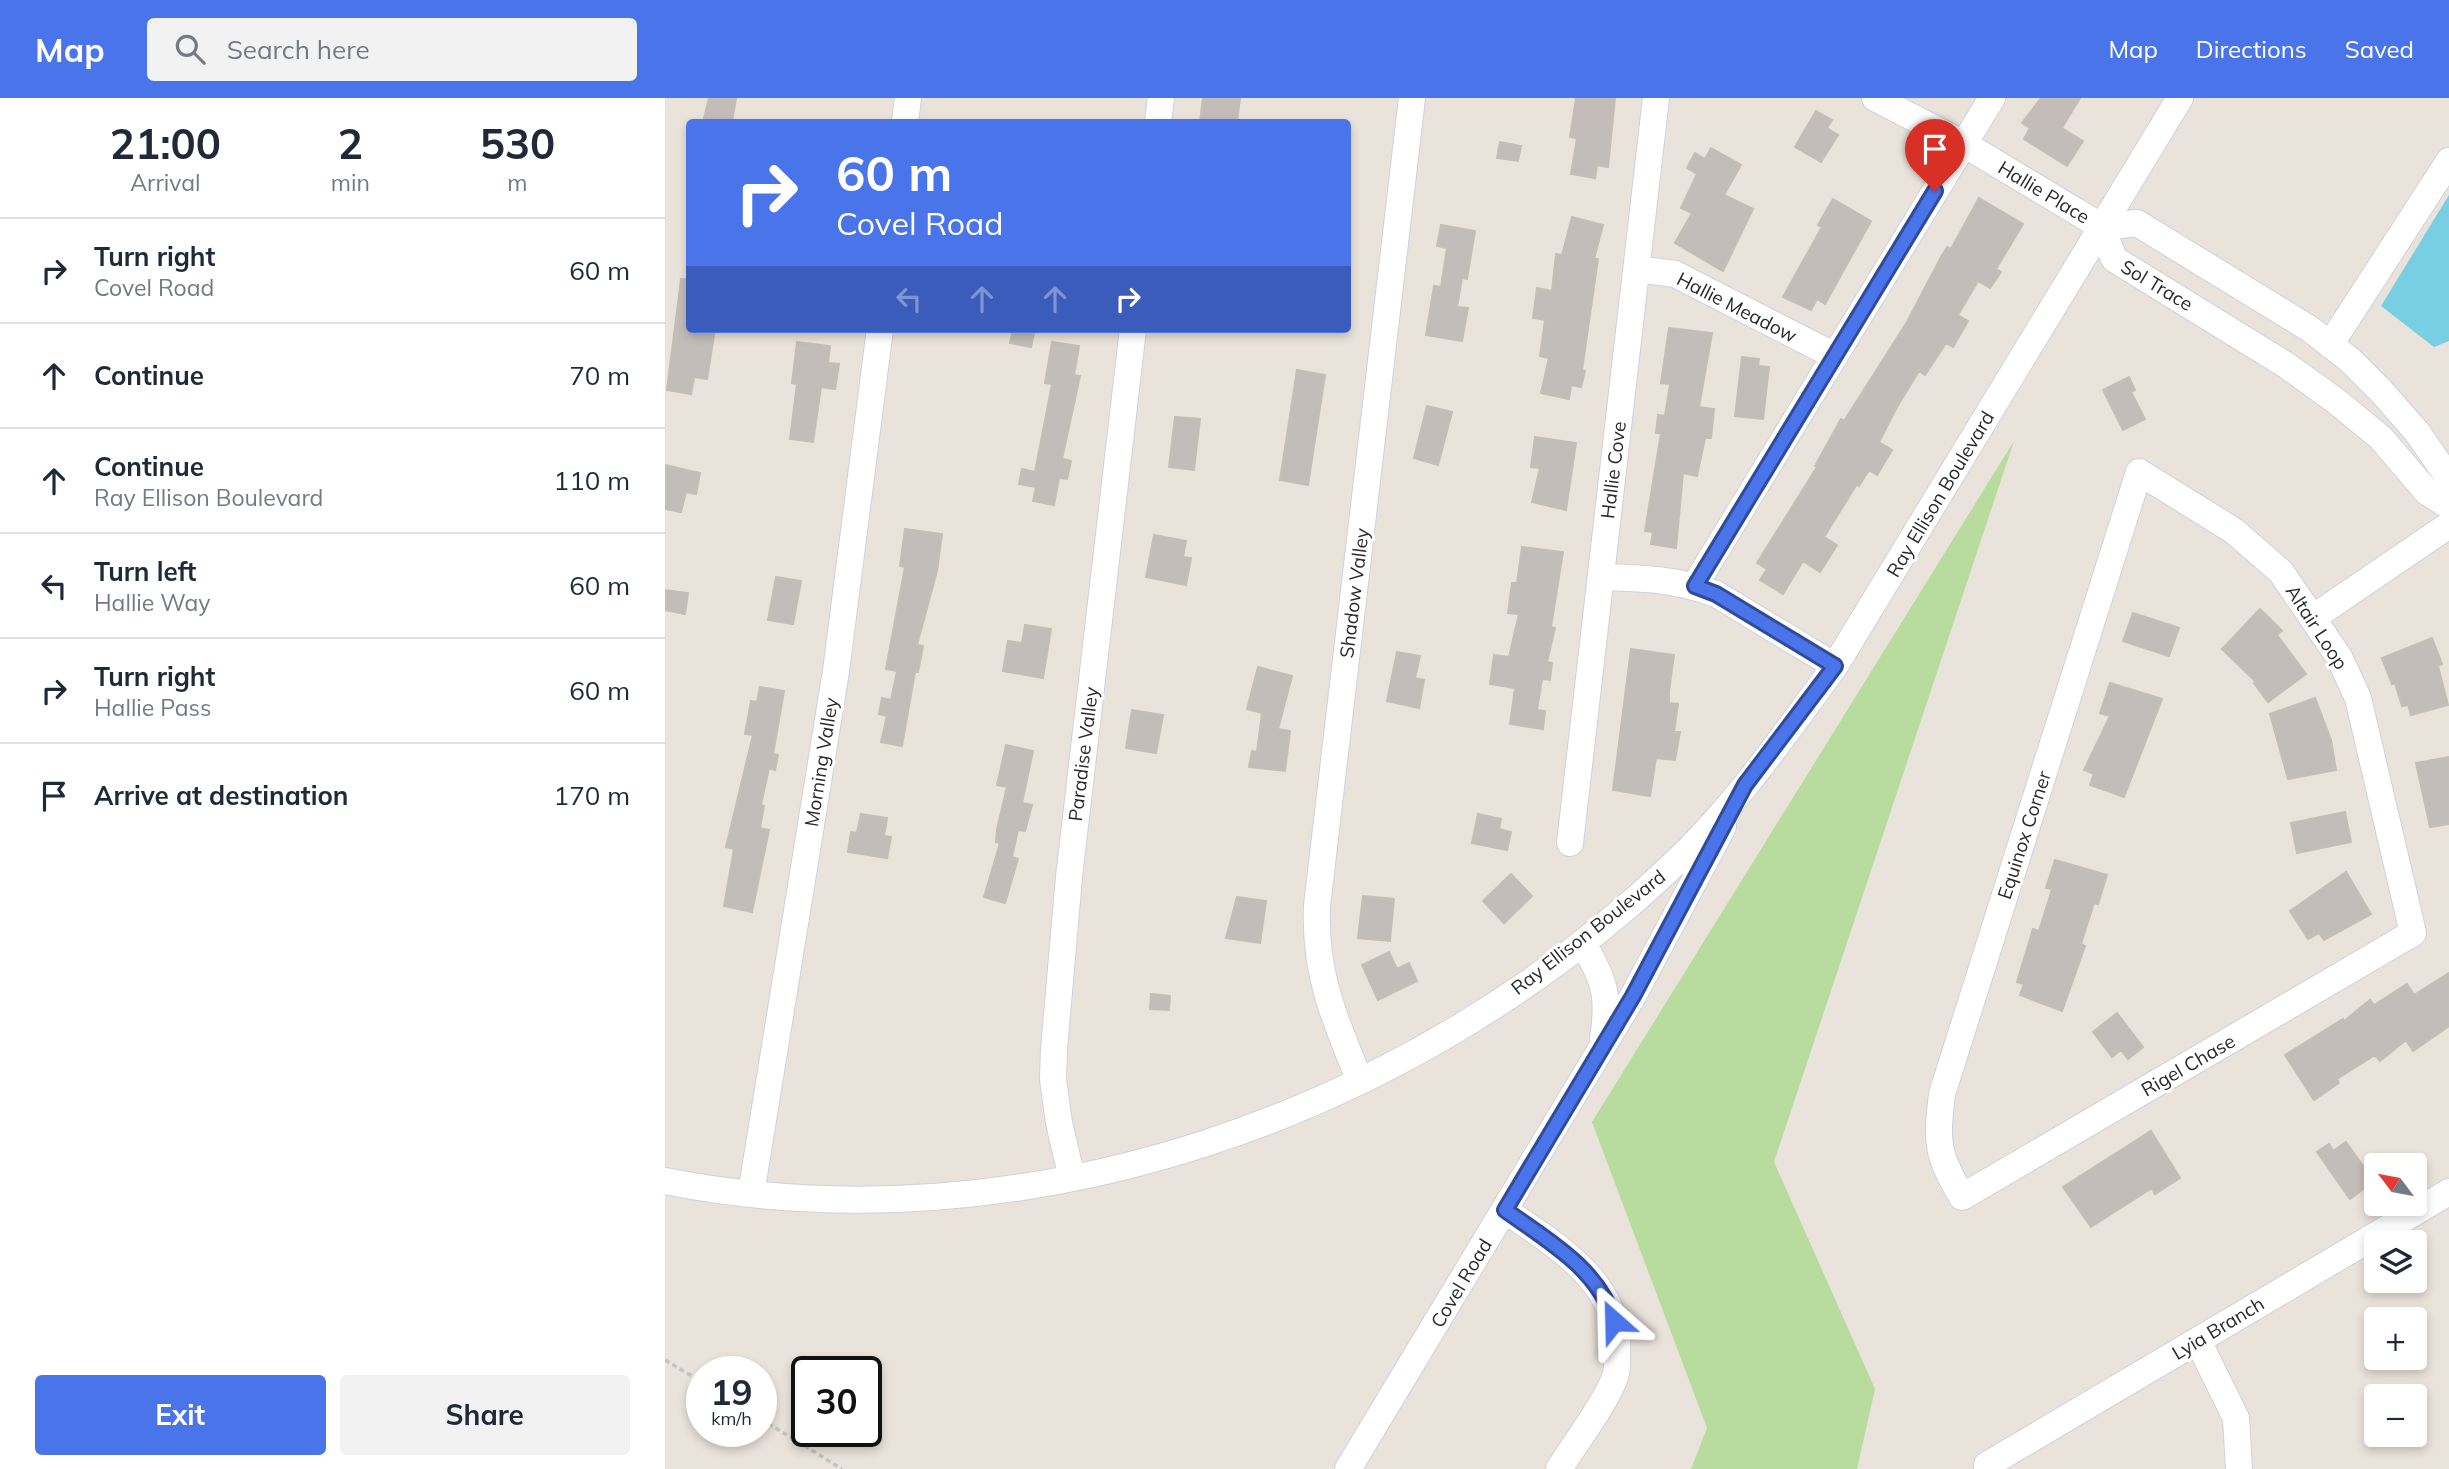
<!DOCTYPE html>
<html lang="en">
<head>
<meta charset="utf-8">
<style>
  :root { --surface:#fff; --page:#f2f2f3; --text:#1f2937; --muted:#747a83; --line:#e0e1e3; --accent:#4a74e9 }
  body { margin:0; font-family:Mulish,sans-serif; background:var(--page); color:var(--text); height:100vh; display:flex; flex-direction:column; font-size:26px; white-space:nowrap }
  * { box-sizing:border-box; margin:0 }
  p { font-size:23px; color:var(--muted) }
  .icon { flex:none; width:38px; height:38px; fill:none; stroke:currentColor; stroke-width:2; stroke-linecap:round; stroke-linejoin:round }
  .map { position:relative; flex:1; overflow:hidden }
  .details { display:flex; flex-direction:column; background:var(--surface); width:665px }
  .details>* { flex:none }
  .top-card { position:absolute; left:21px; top:21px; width:665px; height:214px; border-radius:7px; box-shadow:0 4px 10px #0003; background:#4a74e9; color:#fff; overflow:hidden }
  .needle { width:46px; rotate:302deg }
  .fabs { position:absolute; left:1699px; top:1055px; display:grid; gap:14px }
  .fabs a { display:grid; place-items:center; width:63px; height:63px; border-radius:7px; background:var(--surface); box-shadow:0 4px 10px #0003; font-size:35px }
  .speed { position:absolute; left:21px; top:1258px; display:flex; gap:14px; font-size:35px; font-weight:700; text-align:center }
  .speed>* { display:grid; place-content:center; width:91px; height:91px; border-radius:50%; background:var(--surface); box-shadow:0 4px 10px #0003; line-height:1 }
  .speed small { font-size:18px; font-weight:400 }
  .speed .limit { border:4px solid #111; border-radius:10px; background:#fff; color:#111 }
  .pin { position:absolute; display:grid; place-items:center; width:60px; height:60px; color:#fff; margin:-72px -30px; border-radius:50% 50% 50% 0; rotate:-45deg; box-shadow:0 0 7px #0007 }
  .pin .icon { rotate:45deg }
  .me { position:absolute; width:77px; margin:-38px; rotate:335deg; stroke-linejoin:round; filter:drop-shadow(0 0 5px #0008) }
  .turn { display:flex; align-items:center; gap:24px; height:147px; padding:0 35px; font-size:32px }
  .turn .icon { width:91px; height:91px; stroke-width:2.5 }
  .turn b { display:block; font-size:49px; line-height:60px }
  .lanes { display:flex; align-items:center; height:66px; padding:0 35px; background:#0003; justify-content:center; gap:35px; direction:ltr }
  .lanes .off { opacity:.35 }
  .eta { display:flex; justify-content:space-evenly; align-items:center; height:119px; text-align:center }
  .eta b { font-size:42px; font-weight:700; line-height:49px }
  .button { display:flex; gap:14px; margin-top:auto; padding:14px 35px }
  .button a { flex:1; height:80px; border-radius:7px; background:var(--accent); color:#fff; font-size:28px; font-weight:700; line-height:80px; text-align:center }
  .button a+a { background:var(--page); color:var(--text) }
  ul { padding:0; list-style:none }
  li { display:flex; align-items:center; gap:21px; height:105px; padding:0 35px; border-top:2px solid var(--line) }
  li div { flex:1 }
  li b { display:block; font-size:26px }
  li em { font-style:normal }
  header { display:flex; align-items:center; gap:42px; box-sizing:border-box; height:98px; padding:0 35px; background:var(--accent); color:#fff }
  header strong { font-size:33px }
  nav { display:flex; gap:38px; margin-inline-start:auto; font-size:24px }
  .search { width:490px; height:63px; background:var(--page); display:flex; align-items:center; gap:18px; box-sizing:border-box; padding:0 24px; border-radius:7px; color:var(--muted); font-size:26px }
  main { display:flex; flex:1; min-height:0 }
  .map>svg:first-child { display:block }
</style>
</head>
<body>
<header>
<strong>Map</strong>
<div class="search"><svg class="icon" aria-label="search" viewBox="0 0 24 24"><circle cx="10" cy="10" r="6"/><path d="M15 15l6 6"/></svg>Search here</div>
<nav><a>Map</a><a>Directions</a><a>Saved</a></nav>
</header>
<main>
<section class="details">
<div class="eta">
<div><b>21:00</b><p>Arrival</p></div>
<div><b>2</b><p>min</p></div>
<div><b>530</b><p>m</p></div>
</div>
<ul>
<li><svg class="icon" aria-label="right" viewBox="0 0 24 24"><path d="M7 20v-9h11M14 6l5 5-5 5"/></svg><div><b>Turn right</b><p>Covel Road</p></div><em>60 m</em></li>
<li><svg class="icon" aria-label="ahead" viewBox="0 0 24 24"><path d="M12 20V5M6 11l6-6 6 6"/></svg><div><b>Continue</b></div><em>70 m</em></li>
<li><svg class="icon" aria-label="ahead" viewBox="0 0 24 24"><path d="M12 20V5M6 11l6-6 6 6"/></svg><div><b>Continue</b><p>Ray Ellison Boulevard</p></div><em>110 m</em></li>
<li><svg class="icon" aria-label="left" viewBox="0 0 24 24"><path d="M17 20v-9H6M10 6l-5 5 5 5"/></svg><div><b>Turn left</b><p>Hallie Way</p></div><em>60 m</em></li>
<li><svg class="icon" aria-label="right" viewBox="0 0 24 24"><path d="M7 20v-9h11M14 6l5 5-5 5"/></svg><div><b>Turn right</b><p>Hallie Pass</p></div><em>60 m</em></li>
<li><svg class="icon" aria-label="arrive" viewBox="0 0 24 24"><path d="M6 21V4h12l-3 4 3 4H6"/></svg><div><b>Arrive at destination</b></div><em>170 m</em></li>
</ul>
<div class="button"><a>Exit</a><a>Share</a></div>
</section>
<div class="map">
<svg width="1784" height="1371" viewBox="0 0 1784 1371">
  <rect width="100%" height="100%" fill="#eae3dc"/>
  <path fill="#b7dc9d" d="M1349,343L1109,1064L1210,1291L1192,1371H1026L1042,1330L927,1024Z"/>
  <path fill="#78cfe3" d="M1784,97V243L1769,249L1716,208Z"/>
  <path fill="#c2bdb9" stroke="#c5beb6" stroke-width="2" d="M44,0H71L67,24H38Z
    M538,0H575L572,24H535Z
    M911,0H950L943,69L932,67L930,80L906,76L912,40L905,39Z
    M1376,0H1415L1397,30L1418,43L1402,68L1359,41L1365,30L1357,25Z
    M1151,13L1167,22L1162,30L1173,37L1156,64L1130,49Z
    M835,44L856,48L853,63L832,60Z
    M1046,50L1076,67L1059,97L1088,111L1058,173L1010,145L1027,115L1016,110L1032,76L1022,70L1030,55L1040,61Z
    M1314,100L1358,126L1331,171L1336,174L1325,190L1313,183L1293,217L1303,223L1288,249L1281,245L1260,277L1254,273L1232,309L1214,344L1227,352L1212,377L1204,372L1194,388L1192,386L1159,439L1172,447L1155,474L1138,463L1118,496L1095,482L1102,471L1092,465L1152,369L1150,368L1176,321L1179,323L1242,224L1276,159L1282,149L1286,151Z
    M1168,101L1206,123L1160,206L1152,201L1146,212L1118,199L1157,129L1153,127Z
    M907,119L938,127L929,161H933L917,272L920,273L916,289L906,287L904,301L876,295L884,260L875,258L880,222L868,220L872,190L887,193L891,156L897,157Z
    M776,127L810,133L802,181L797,180L792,209L803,210L797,243L761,237L769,188L776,189L782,150L772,148Z
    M16,181L24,182V231H50L42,281L29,279L26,296L2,292Z
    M1004,230L1047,235L1034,309L1049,311L1046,340H1040L1032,378L1018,375L1011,450L986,446L988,434L980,433L996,335H991L993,317L1000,318L1005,286L996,285Z
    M348,231H370L366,249L345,245Z
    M132,244L165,248L163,265L174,266L170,291L156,289L148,344L125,341L132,286L127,285Z
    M387,244L414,248L409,277L415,278L397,361L406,363L402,381L394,380L389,407L368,403L371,389L354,386L357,371L370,374L387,286L380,285Z
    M1077,259L1094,261L1093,268L1104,269L1098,321L1070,318Z
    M632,272L660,277L643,387L615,382Z
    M1464,279L1470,292L1466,294L1480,321L1458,332L1438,292Z
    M762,308L787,314L773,367L749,360Z
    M510,319L535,321L529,372L504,369Z
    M870,339L911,345L901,412L867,404L875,370L866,369Z
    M0,367L35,375L31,396L21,394L16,414L0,411Z
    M240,431L277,436L272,473L252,547L258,548L253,574H250L237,648L216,644L222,618L214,616L217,600L226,602L232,573L221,571L240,469L235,468Z
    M489,437L521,443L518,459L526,460L521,487L481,479Z
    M857,449L898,454L886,529L890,530L882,564L887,565L885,582L877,581L872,612L880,613L878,631L845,626L850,590L825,586L829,557L844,559L854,516L843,515L847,485H852Z
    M111,479L136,483L128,526L103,522Z
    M0,492L23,495L20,516L0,512Z
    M1595,511L1617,533L1612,537L1641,576L1603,604L1589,585L1591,584L1557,551Z
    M1468,515L1514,530L1504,558L1458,543Z
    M360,527L386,531L378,580L338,573L343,543L357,545Z
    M1767,540L1777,566L1773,568L1783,607L1746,617L1743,607L1737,608L1730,585L1727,586L1717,560Z
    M966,551L1009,557L1004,593V605L1013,606L1009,634H1015L1010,662L991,660L985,698L948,692Z
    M732,554L755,558L750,580L759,582L754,610L722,603Z
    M593,569L627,578L613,631L625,633L620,673L584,669L587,653L592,654L597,615L582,611Z
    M1445,585L1497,601L1459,699L1425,687L1429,676L1419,672L1445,618L1435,615Z
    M95,589L119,593L108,656L113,657L110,672L104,670L96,707L99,708L95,730L104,732L87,814L59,808L69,751L61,749L88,637L80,636L86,603L92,604Z
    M1650,600L1666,642L1671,672L1623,681L1605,616Z
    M467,612L498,617L491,655L461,650Z
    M341,647L368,653L357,705L367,707L360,733L353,732L347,759L353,761L340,805L319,799L335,745L331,744L332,731L342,689L332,687Z
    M1784,659V726L1765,729L1751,665Z
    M1680,714L1686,744L1632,755L1626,725Z
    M196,716L222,720L219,738L226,739L222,760L183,754L186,734L192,735Z
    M813,716L836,721L834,731L846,734L842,752L807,745Z
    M1390,762L1442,777L1433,806L1429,805L1416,846L1420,848L1397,913L1355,897L1359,886L1352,884L1368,831L1374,833L1387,791L1381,790Z
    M1681,774L1706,816L1659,842L1654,835L1643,841L1625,813Z
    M846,776L867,798L839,825L818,803Z
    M698,798L729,801L725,843L693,840Z
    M572,799L601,803L595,845L561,840Z
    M724,854L732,871L744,865L752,883L713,902L697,867Z
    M1784,875V928L1748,953L1741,942L1715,963L1710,957L1672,981L1674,985L1649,1002L1620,957L1678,921L1679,923L1705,902L1709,907L1742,886L1749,897Z
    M486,896L505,898L504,912L485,911Z
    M1452,915L1478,949L1463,961L1456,952L1447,959L1428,934Z
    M1486,1033L1515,1080L1490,1096L1487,1090L1426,1129L1398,1089Z
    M1681,1044L1709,1083L1685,1101L1652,1054L1664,1046L1668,1053Z"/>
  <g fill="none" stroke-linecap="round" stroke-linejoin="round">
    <g stroke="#ced2dd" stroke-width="28">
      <path id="minor" d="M1210,0L1299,46L1437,129
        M240,24L243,0
        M493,24L496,0
        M972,171L1010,176L1170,258
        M1665,247L1784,63
        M1474,374L1569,433L1616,474L1674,559L1693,600L1748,835L1297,1099C1272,1056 1271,1046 1277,996Z
        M1784,389L1781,376L1752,334L1716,293L1685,262L1645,231L1472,125L1437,129L1449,161L1621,267L1671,303L1716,340L1762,394L1784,408
        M936,479C977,480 1012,481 1051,496L1170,568
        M1030,487L1327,0
        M1649,519L1784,427
        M905,745L991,0
        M918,844C939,885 945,894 938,941
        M695,983C670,922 649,876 652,808L747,0
        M407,1080L394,1025L388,981L389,951L404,779L468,231
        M0,1083C359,1154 745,1017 1007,768C1070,709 1119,637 1170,568L1515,0
        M86,1096L171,573L215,231
        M840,1112C888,1146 956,1184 952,1252C952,1260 953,1271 950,1279C942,1303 909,1347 894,1371
        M1533,1243L1571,1320L1574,1371
        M683,1371L968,898L1058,729
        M1322,1371V1367L1784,1094"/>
    </g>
    <path stroke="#c3c3c3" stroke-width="3.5" stroke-dasharray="5 3.5" stroke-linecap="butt" d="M0,1262L37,1284
      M96,1321L177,1371"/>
    <use href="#minor" stroke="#fff" stroke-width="26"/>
  </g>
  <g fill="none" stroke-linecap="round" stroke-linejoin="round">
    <g stroke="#304b97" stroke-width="18">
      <path id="route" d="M949,1223C934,1171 882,1142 840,1112L968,898L1080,687L1170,568L1051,496L1030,488L1270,93"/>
    </g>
    <use href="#route" stroke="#4a74e9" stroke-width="12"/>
  </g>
  <g text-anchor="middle" stroke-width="6" stroke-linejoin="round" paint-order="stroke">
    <g font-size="19" fill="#292929" stroke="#fff">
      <text transform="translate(1379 94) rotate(31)" y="7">Hallie Place</text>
      <text transform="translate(1492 187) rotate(31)" y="7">Sol Trace</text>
      <text transform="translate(1072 209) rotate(27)" y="7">Hallie Meadow</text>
      <text transform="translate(948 372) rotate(-83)" y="7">Hallie Cove</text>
      <text transform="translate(1275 396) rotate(-59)" y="7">Ray Ellison Boulevard</text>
      <text transform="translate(689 495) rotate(-83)" y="7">Shadow Valley</text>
      <text transform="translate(1652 529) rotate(57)" y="7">Altair Loop</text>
      <text transform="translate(418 656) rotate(-83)" y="7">Paradise Valley</text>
      <text transform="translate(156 664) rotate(-81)" y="7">Morning Valley</text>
      <text transform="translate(1359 737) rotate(-72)" y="7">Equinox Corner</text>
      <text transform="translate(923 834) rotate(-38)" y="7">Ray Ellison Boulevard</text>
      <text transform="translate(1523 967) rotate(-30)" y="7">Rigel Chase</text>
      <text transform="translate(796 1185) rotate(-59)" y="7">Covel Road</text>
      <text transform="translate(1553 1230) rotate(-31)" y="7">Lyia Branch</text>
    </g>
  </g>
</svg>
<div class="fabs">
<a><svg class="needle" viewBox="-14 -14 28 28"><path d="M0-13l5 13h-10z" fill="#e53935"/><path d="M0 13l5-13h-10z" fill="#747a83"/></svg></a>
<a><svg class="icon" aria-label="layers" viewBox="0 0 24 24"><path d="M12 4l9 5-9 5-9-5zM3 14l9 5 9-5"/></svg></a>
<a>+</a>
<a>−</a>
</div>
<div class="speed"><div>19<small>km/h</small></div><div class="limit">30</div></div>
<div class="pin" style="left:1270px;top:93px;background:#d93025"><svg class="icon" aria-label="arrive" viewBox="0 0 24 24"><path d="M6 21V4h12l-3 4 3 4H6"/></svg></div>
<svg class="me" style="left:949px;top:1223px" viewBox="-20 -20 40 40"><path d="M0-17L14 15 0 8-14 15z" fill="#4a74e9" stroke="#fff" stroke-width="4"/></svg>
<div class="top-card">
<div class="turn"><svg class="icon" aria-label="right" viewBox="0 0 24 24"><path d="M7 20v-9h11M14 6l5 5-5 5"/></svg><div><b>60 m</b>Covel Road</div></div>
<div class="lanes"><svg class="icon off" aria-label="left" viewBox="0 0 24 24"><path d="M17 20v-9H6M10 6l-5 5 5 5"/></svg><svg class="icon off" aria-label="ahead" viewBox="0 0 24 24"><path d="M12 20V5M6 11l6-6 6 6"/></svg><svg class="icon off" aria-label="ahead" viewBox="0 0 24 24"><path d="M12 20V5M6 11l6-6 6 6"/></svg><svg class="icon" aria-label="right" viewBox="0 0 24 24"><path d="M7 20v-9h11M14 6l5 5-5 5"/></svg></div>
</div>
</div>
</main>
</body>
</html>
